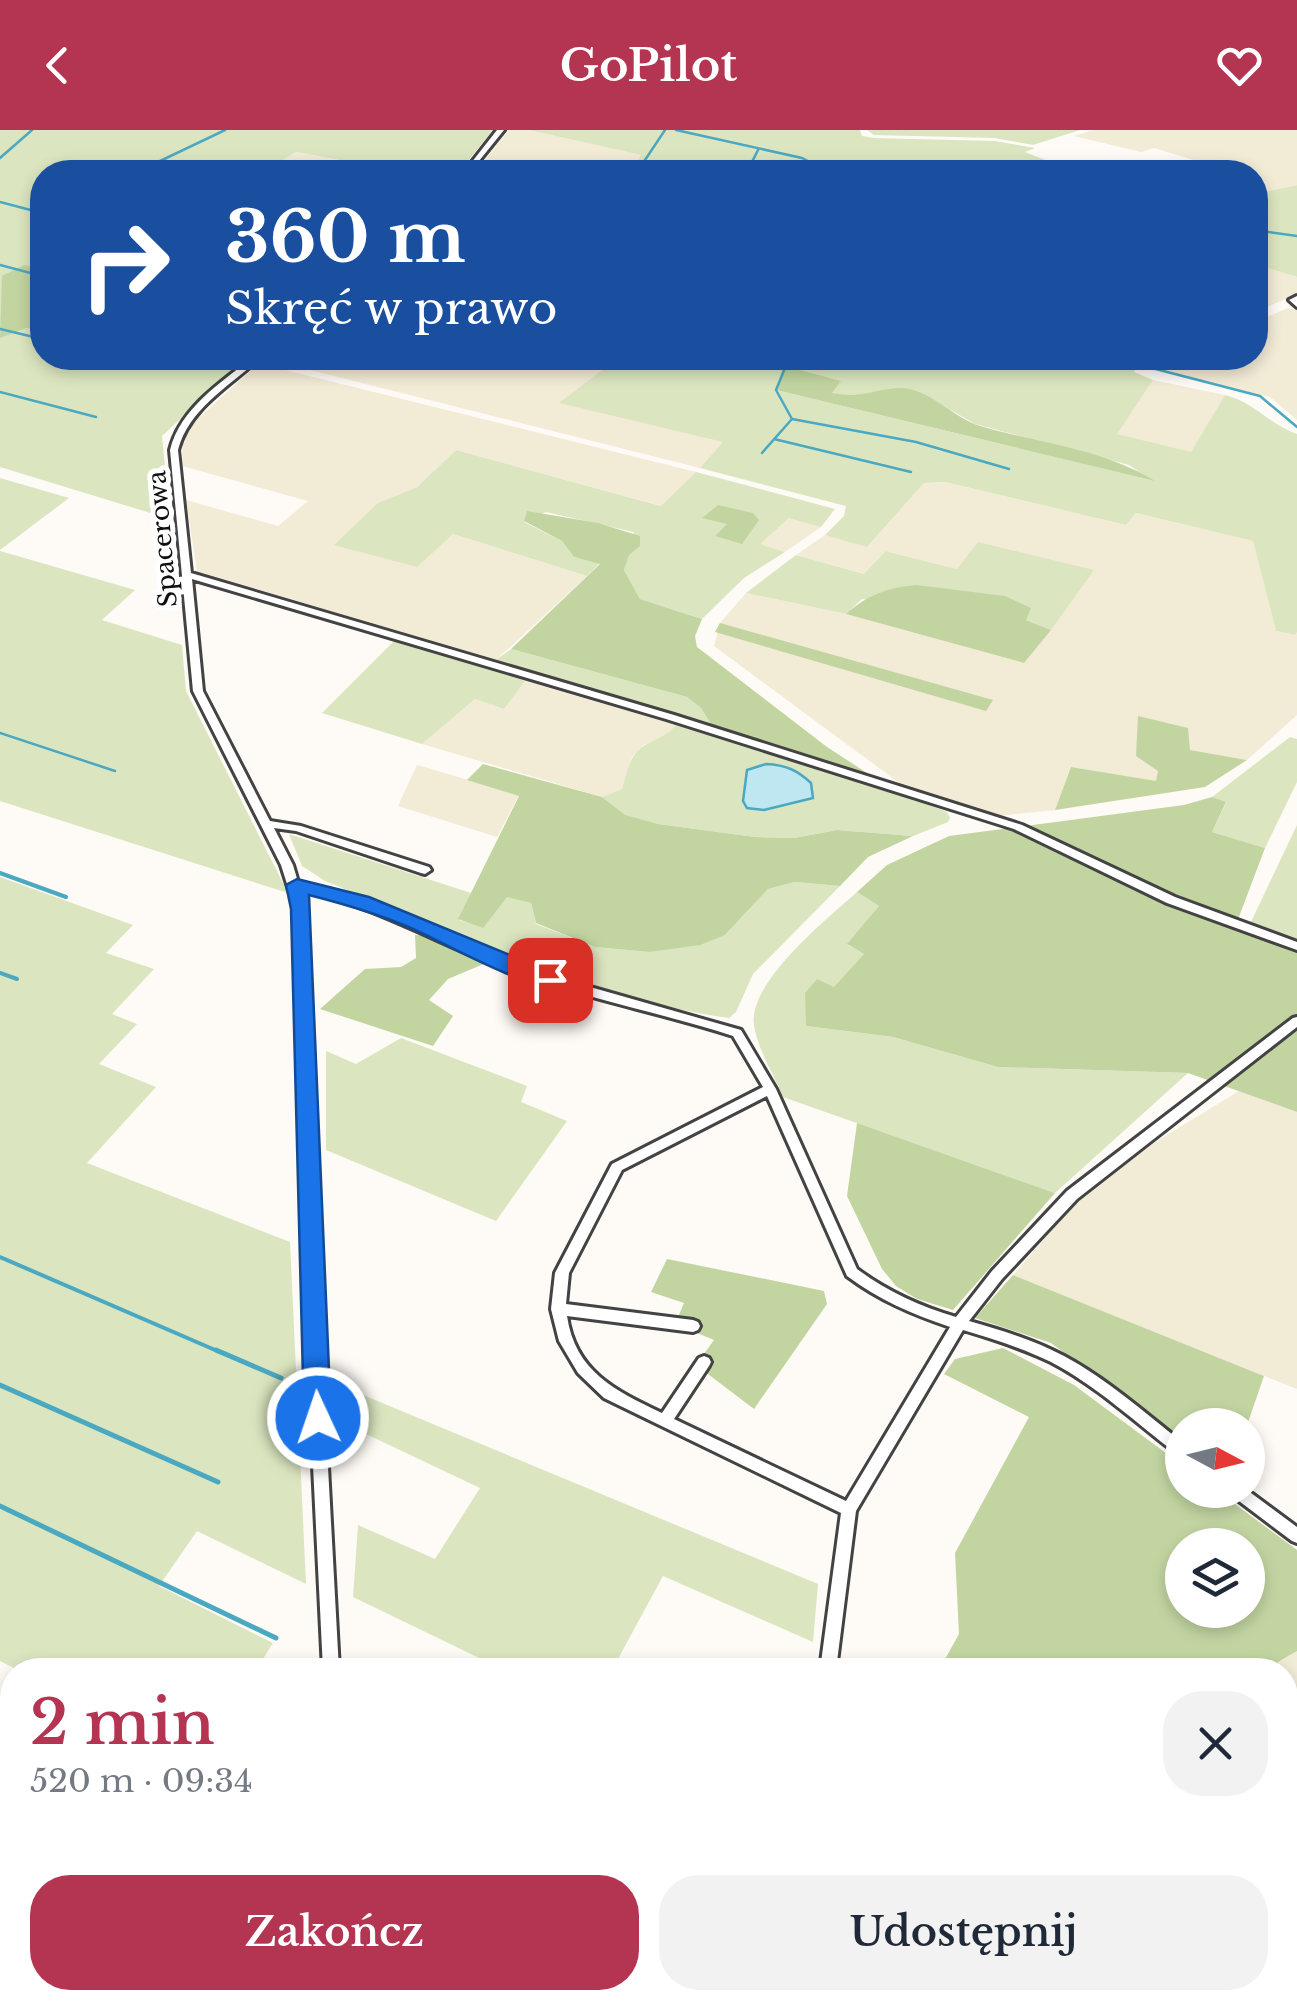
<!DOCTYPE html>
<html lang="pl">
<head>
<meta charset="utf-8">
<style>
  :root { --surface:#fff; --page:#f2f2f3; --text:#1f2937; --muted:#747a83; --accent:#b43552 }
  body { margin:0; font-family:"Libre Baskerville",serif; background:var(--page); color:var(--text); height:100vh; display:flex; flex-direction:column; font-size:38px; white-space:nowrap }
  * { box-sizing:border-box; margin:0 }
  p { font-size:32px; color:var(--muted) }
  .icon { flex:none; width:55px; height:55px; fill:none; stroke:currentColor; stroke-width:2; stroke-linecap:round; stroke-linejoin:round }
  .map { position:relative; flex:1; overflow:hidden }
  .side { position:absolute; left:0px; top:1528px; width:1298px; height:352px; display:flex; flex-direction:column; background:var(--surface); border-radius:40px 40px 0 0; box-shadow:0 5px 15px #0003 }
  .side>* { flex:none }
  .hud { position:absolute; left:30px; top:30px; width:1238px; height:210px; border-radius:40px; box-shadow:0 5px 15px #0003; background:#1a4fa0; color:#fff; overflow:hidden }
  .needle { width:65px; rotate:97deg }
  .tools { position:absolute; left:1165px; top:1278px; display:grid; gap:20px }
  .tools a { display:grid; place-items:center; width:100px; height:100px; border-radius:50%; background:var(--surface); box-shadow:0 5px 15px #0003; font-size:50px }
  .pin { position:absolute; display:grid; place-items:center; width:85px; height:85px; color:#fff; margin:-42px; border-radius:20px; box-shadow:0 5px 15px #0006 }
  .me { position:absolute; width:110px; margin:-55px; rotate:357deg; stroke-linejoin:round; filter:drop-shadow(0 0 8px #0008) }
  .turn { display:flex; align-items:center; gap:35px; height:210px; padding:0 30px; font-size:45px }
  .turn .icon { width:130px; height:130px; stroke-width:2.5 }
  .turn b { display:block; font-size:70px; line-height:85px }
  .round { display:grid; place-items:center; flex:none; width:105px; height:105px; border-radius:40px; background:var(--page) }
  .headline { display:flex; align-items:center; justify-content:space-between; height:170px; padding:0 30px }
  h1 { font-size:60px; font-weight:600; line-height:75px; color:var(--accent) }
  .button { display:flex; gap:20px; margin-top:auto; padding:20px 30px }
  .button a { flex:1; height:115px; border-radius:40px; background:var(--accent); color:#fff; font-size:40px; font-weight:600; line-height:115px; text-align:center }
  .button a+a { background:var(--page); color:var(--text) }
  header { display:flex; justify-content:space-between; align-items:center; height:130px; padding:0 30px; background:var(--accent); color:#fff; font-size:45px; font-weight:600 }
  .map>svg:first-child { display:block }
</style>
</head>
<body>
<header><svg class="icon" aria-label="back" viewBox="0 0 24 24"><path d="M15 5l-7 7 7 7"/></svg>GoPilot<svg class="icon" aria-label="heart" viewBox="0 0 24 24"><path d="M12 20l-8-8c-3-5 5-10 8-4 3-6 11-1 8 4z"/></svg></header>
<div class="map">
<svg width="1297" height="1878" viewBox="0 0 1297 1878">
  <rect width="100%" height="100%" fill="#fefaf5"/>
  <path fill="#f2ebd6" d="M509,0H529L642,25L632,42H475Z
    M1094,0H1297V55L1255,64V42H1196L1210,35L1154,18L1141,22L1074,6Z
    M296,22L397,41L263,42Z
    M1255,134L1297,147V164L1255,182Z
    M1288,178L1297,180V290L1270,267L1147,237L1170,228H1255V192Z
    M262,228H377L404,234L421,228H618L561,273L725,312L700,338Z
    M257,235L269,236L696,342L662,376L456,320L417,357L378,373L453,404L587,446L496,530L197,441L186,370L278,396L308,371L182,336L183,311L194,292Z
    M1153,250L1225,265L1191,323L1116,304Z
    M945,352L1126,395L1136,383L1253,411L1276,501L1295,505L1297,502V585L1247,630L1189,620L1159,641L1156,652L1071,637L1055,680L997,686L902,655L714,516L720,493L746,463L846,484L1024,533L1093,440L957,439L887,421L865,444L796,425L825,405L868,416L924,353Z
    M790,387L821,397L785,422L759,414Z
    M525,551L676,595L664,608L643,615L632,627L622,659L602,667L422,614L475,569L504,579Z
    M417,635L519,665L497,707L398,676Z
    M1239,961L1297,982V1259L1013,1145L1080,1068L1157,1011Z
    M1297,1521V1653L1285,1648V1540H1273L1278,1532Z"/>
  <path fill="#dbe6c0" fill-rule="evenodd" d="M0,0H493L459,42H404L296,22L263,42H42V228H246L162,306L170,389L0,337Z
    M529,0H860L862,6L874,8L995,11L1035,18L1025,22L1058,35L1046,42H632L641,25Z
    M867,0H1080L1033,15L994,8L874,5Z
    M1297,55V147L1255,134V64Z
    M618,228H1117L1138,234L1134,242L1153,250L1117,304L1191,322L1225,265C1254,272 1270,295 1297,304V502L1295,505L1276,501L1253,411L1136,383L1126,395L945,352L924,353L867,417L825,405L844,386L846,376L700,338L723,312L559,273ZM840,252L831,263L855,268L901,258L921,263L975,294L1129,335L1151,350L776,260Z
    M456,320L661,376L696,342L835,379L821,397L789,388L760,414L785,422L744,448L702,489L640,469L624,440L634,402L546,382L524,392L562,411L574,427L600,433L587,446L453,404L417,437L334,415L378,373L417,357Z
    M0,348L69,368L0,420Z
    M978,412L1094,440L1051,500L1026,490L862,469L846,484L746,463L796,425L864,444L886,421L957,439Z
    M0,421L135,460L102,490L182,515L186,561L288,763L0,671Z
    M396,509L525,551L504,579L475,569L422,614L322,583Z
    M511,519L687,567L701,578L712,596L496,530Z
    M676,595L919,671L947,682L950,688L948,692L913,706L837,700L794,708L755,707L658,694L625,686L602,667L622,659C627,642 630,622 647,614C660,607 666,606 676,595Z
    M1290,607L1297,609V652L1265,718L1212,702L1226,673L1212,667Z
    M1297,695V810L1250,794Z
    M289,704L471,763L459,790L483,797L507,766L531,773L536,794L595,817L649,822L725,805L768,759L795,752L840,756L753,844L736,882L729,888C590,868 456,803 325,751L302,736Z
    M0,747L133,795L106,823L154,839L112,884L137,894L99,934L156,957L87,1033L290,1112L306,1454L197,1401L159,1456L273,1513L256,1540H18L0,1531Z
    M857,762L879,776L848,815L864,824L806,896L893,907L998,937L1188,943L1055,1063L783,967C774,945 757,918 754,895C748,852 828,788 857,762Z
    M401,908L527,956L521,972L567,991L496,1091L326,1020V921L356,934Z
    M339,1255L818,1454L813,1512L663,1446L612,1540H504L353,1467L358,1395L435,1429L480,1358L347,1295Z
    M0,1618L12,1624V1868H329V1878H0Z
    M371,1868H620L615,1878H372Z"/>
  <path fill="#c2d5a1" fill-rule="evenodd" d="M24,135L42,139V200L26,198L0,208L2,146Z
    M785,236L841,251L832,263C861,269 873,259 900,258C928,258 952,286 977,295C1036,313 1102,318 1155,351L776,260Z
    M718,375L753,383L759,390L742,414L715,406L727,394L702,388Z
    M527,381L598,393L640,406V416L629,425L624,440L640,469L702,489L695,506L697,517L827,617L870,645L712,596L701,578L687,567L511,519L600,434L574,427L562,411L524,391Z
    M917,455L1005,466L1031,478L1026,490L1051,500L1024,533L846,484C867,465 889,457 917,455Z
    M720,493L993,570L986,581L715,502Z
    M1138,586L1188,598L1190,620L1247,630L1205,657L1055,680L1071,637L1156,651L1158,641L1136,626Z
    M483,634L602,667L625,685L658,694L755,707L794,708L837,700L913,706L868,727L840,756L795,752L768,759L725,805L700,815L649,822L595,817L536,793L531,773L507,767L483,798L458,789L519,666L467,650Z
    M1212,667L1226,672L1212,702L1265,718L1234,800L1297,820V982L1188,943L998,937L893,907L806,896L805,863L817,849L834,857L864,824L847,814L879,776L857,762L887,735L949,706L1184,675Z
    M415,805L435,807L486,833L448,849L429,870L453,886L433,916L320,879L365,839L401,837L416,828Z
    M857,993L1055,1063L953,1180L917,1169L896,1156L882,1139L847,1066Z
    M667,1129L824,1161L827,1174L754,1279L696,1235L714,1210L675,1194L684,1173L651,1162Z
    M1013,1145L1264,1246L1247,1295H1182V1311L1051,1213L975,1188Z
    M1003,1218L1074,1255L1182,1335V1360H1216L1297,1420V1521L1278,1532L1273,1540H939L959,1504L955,1423L1029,1287L944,1244L955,1229ZM1182,1415H1248V1480H1182Z
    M974,1868H1281L1280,1878H989Z"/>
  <path fill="#bee7f1" stroke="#4ba8c1" stroke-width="2.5" d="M766,634C786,635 797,640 811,653L813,668L764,680L747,678L743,671L747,640Z"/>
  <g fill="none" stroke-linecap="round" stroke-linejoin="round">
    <path stroke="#4ba8c1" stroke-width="2.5" d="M676,0L802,28L829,42
      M0,28L32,0
      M137,42L225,0
      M637,42L665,0
      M747,42L758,20
      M0,72L42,83
      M1255,100L1297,106
      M0,135L42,146
      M0,199L42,209
      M1113,228L1260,266L1297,297
      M0,262L96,287
      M792,289L916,312L1009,339
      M774,309L911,342
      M762,323L792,289L776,260L789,228
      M0,603L115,641"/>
    <path stroke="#4ba8c1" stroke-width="4" d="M0,743L66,767
      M0,843L17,849
      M0,1127L222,1223"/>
    <path stroke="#4ba8c1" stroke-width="5" d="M216,1220L281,1248
      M0,1255L218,1352
      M0,1376L276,1508"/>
    <g stroke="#434343" stroke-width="6">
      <path id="minor" d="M497,0H504L470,42H464Z
        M1297,166V177L1289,170Z
        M252,228H260C230,256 189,278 178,320L191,443L674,585L1022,695L1175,767L1297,812V820L1167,773L1014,699L666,589L192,449L203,561L270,691L301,696L429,737L431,740L425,744L421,743L296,701L274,698L293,735L298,752L359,768L493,825L548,845L741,900L776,959L857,1139C888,1162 919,1176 956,1187L992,1141L1067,1061L1293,888L1297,887V897L1077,1069L1002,1149L969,1191C1001,1200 1034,1210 1064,1226C1107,1249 1144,1282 1182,1312V1326L1177,1324C1136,1293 1097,1256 1051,1232C1022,1218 993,1209 963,1200L856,1381L836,1540H820L841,1383L604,1268L578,1243L559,1211L551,1179L555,1143L612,1034L763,957L733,906C659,882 582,868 510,841C439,814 375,776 300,759L307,779L319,1171L339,1540H323L305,1171L295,779L281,735L193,561L170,320C180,279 220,253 252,228ZM767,966L847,1146C879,1170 912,1184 950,1197L846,1371L674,1289L709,1236L711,1232L709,1228L704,1226L699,1228L662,1283C616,1261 575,1242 567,1186L693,1202L698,1200L700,1196L698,1192L693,1190L566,1174L569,1143L622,1040Z
        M1228,1360H1247L1297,1397V1413L1292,1411L1231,1365Z
        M340,1868H358L359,1878H341Z
        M787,1868H805V1878H787Z"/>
    </g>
    <use href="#minor" fill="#fff" fill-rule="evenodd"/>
  </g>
  <path fill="#1a73e8" stroke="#114b97" stroke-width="2.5" d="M297,749L369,767L558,845L561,850L558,855C531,863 441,811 413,799C380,784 344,774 309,765L331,1288L327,1296L318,1299L308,1296L304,1288L291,779L286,755Z"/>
  <g text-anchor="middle" stroke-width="10" stroke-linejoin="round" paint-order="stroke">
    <g font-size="25" fill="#101010" stroke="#fff">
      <text transform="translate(162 409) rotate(-95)" y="9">Spacerowa</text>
    </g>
  </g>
</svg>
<div class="tools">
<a><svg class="needle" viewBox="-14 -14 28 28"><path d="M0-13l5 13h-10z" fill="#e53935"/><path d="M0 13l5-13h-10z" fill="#747a83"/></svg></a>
<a><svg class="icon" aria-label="layers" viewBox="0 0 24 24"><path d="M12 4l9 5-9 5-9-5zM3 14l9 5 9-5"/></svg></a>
</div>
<div class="pin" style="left:550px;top:850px;background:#d93025"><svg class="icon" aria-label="arrive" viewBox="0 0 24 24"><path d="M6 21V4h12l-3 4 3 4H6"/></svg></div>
<svg class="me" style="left:318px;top:1288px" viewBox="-20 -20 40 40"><circle r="17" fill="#1a73e8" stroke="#fff" stroke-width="3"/><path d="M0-11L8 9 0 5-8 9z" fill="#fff"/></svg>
<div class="hud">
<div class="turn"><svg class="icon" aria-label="right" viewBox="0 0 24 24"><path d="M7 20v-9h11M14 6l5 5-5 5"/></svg><div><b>360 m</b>Skręć w prawo</div></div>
</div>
<section class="side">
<div class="headline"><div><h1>2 min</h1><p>520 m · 09:34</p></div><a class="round"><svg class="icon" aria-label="close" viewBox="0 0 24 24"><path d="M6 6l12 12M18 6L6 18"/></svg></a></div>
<div class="button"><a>Zakończ</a><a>Udostępnij</a></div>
</section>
</div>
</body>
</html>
